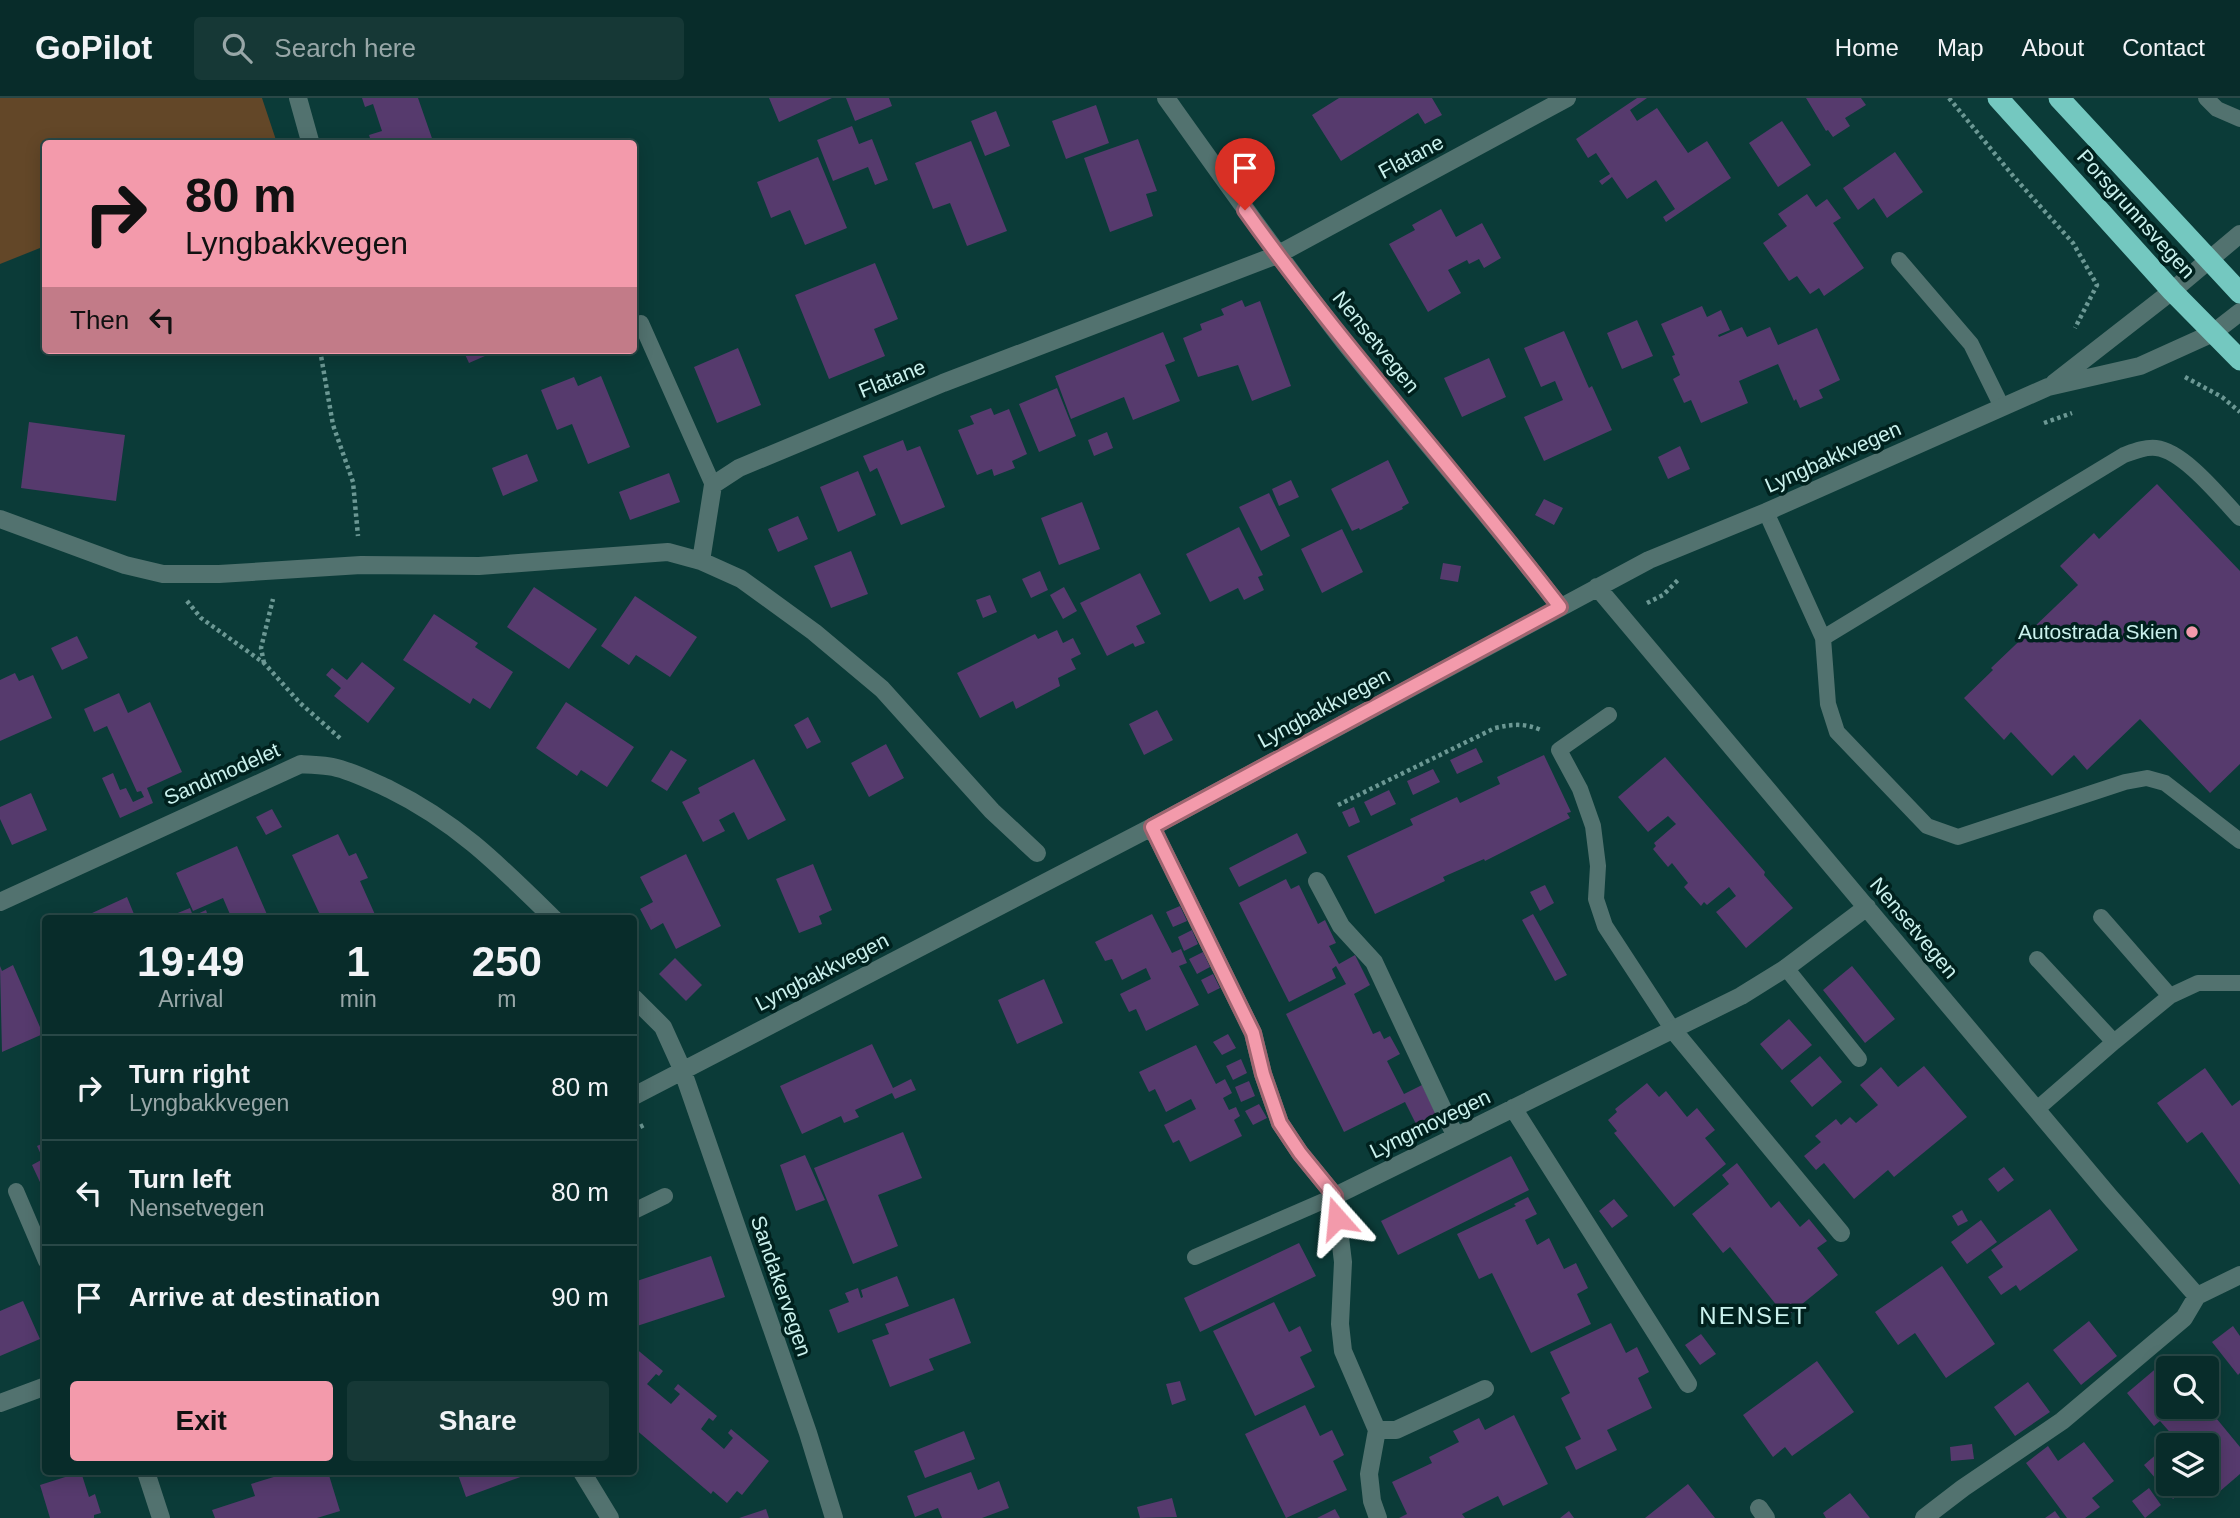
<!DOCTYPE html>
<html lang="en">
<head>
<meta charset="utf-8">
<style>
  :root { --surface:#082c2a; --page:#163836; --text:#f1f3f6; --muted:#98a7a8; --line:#294847; --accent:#f39aab }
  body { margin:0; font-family:Helvetica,sans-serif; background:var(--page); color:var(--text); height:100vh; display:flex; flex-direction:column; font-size:26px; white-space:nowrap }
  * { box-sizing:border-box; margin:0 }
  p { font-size:23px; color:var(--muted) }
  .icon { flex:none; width:38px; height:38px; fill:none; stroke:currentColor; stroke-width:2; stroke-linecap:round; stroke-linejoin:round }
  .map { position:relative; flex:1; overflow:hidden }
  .details { position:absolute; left:42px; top:817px; width:595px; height:560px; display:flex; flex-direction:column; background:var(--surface); border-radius:7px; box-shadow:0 4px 18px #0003,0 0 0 2px var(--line) }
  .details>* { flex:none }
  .hud { position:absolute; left:42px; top:42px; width:595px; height:214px; border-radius:7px; box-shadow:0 4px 18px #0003,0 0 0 2px var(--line); background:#f39aab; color:#111; overflow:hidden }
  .buttons { position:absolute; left:2156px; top:1258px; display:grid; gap:14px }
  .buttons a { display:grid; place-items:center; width:63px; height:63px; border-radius:7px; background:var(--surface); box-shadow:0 4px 18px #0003,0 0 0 2px var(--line); font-size:35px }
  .pin { position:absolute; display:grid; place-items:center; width:60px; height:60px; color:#fff; margin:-72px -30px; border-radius:50% 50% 50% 0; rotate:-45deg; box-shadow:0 0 7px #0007 }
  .pin .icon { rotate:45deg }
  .me { position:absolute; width:77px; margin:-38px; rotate:342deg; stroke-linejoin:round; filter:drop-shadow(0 0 5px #0008) }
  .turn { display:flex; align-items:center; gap:24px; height:147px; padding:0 28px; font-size:32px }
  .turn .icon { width:91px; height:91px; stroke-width:2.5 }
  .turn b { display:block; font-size:49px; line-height:60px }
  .then { display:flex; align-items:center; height:66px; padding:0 28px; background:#0003; gap:14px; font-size:26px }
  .eta { display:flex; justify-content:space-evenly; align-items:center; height:119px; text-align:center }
  .eta b { font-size:42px; font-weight:700; line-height:49px }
  .action { display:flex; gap:14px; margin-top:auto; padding:14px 28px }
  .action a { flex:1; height:80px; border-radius:7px; background:var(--accent); color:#111; font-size:28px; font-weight:700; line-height:80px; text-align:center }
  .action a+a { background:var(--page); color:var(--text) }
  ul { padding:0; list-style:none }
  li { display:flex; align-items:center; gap:21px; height:105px; padding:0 28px; border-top:2px solid var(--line) }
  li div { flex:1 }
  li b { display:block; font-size:26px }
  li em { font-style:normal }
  header { display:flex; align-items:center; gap:42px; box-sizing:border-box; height:98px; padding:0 35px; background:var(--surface); border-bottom:2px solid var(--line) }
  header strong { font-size:33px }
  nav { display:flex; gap:38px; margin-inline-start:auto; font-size:24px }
  .search { width:490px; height:63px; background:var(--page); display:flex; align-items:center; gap:18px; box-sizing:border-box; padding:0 24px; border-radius:7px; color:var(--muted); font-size:26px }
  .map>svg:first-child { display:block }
</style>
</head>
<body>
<header>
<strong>GoPilot</strong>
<div class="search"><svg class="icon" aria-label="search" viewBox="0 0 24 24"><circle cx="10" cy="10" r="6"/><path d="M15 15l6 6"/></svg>Search here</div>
<nav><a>Home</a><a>Map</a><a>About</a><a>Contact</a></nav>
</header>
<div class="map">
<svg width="2240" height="1420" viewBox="0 0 2240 1420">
  <rect width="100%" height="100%" fill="#0b3b38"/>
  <path fill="#634728" d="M0,0H262L277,45L46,46L45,148L0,166Z"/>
  <path fill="#563a6d" d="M362,0H418L434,46H372L369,37L382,33L373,6L365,9Z
    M769,0H832L779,24Z
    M846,0H889L892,8L855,23Z
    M1339,0H1432L1442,17L1425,26L1418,15L1341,63L1312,17Z
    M1637,0H1647L1630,12L1637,23L1657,10L1688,55L1707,43L1731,80L1666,124L1663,119L1675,111L1656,82L1627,101L1612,79L1602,87L1599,83L1610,76L1596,55L1588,60L1576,41Z
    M1806,0H1861L1866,7L1845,20L1850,28L1833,39L1828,32L1826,33Z
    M1096,7L1109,45L1066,61L1052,23Z
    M996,13L1010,48L985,58L971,23Z
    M1782,23L1811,67L1778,89L1749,45Z
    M852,28L859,46L872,41L888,82L875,87L868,69L833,83L817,42Z
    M1138,41L1157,93L1146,96L1153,118L1110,134L1084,60Z
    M971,43L1007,133L967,148L950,105L933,111L915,65Z
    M1262,46L1274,63L1262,72L1249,55Z
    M1895,54L1923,94L1887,120L1874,100L1858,112L1843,90Z
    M818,59L847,130L805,147L790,112L771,120L757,84Z
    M1807,96L1816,109L1827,101L1841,120L1833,125L1864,170L1824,198L1819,190L1810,196L1797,178L1789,183L1763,145L1787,128L1778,116Z
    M1441,111L1456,139L1482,125L1501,160L1484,170L1479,161L1469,166L1467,162L1448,172L1461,195L1428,214L1389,146L1415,132L1412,127Z
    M875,165L898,221L874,231L885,258L829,281L795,197Z
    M1242,202L1245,209L1260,203L1291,288L1252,303L1238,267L1198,279L1183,240L1202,232L1200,226L1224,217L1221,211Z
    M1702,208L1707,219L1721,212L1730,232L1718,237L1719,239L1742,229L1747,239L1770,229L1778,247L1817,230L1840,282L1819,292L1823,300L1800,310L1796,301L1794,303L1778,266L1739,283L1748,305L1701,325L1691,302L1684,305L1673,281L1680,277L1672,258L1675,257L1661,226Z
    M1637,222L1653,258L1622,271L1607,235Z
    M1564,233L1589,290L1592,288L1612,332L1544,363L1524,319L1563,302L1555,283L1541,289L1524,250Z
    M1163,234L1175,263L1165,267L1180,303L1133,322L1124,299L1071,321L1055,278Z
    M738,250L761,307L717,325L694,269Z
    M463,252H493L494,254L469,265Z
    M1489,260L1506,299L1462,319L1444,280Z
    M601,278L630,349L588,366L572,326L557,332L541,292L574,279L578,288Z
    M1057,290L1076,338L1039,354L1019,306Z
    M991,310L994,317L1009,311L1027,356L1012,363L1015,370L994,378L992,371L977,377L958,332L974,326L970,318Z
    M29,324L125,337L116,403L21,390Z
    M1107,334L1113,350L1094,358L1088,342Z
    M903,342L907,353L920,348L945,409L901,427L877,370L870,374L863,358Z
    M1680,348L1690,371L1668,381L1658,359Z
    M527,356L538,383L503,398L492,370Z
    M1388,362L1409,405L1402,409L1403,411L1360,432L1359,430L1352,433L1331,391Z
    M858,373L876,417L838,434L820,389Z
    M669,375L680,404L630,422L619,394Z
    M1291,382L1299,399L1279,408L1272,391Z
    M2157,386L2240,473V666L2210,695L2140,621L2087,672L2074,657L2052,678L2011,634L2004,642L1964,600L1993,572L1991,570L2078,487L2060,468L2094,435L2099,441Z
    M1269,395L1290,438L1261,453L1239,409Z
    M1544,401L1563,410L1554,427L1535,417Z
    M1082,404L1100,451L1059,467L1041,420Z
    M798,418L808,441L778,454L768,431Z
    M1239,429L1263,477L1258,479L1264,492L1244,502L1238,490L1210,504L1186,456Z
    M1342,431L1363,474L1322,495L1301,451Z
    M851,453L868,496L831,510L814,468Z
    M1443,465L1461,468L1458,484L1440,481Z
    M1040,473L1048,492L1031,500L1022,481Z
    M1140,475L1161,516L1136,528L1145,545L1135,549L1133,545L1107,558L1080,505Z
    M534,489L597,531L569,571L507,529Z
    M1064,489L1077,513L1063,521L1050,497Z
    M990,497L997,514L983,520L976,502Z
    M635,498L697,539L670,579L636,557L629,567L601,548Z
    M434,516L478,545L475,549L513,574L490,611L473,600L470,606L403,562Z
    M1057,532L1063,545L1073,540L1081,556L1071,561L1076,571L1058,580L1060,588L1016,611L1013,603L980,620L957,575L1035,536L1038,541Z
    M77,538L88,560L62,572L51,550Z
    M362,564L395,590L368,625L334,598L341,590L326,577L332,570L347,582Z
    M15,575L19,583L33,577L52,620L0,643V582Z
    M119,595L128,615L150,604L182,674L147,690L153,705L120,720L102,680L113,675L120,692L126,690L133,704L144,699L141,693L137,694L107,628L94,634L84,611Z
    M566,604L634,649L607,689L581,672L577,678L536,650Z
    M1157,612L1173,642L1144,657L1129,626Z
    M808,619L821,644L807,651L794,627Z
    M886,646L904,680L869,699L851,665Z
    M1476,650L1483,664L1457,676L1450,662Z
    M671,652L687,662L667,693L651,683Z
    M1544,657L1571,714L1567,715L1570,720L1485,763L1484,761L1443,779L1445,783L1375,816L1347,758L1413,727L1410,721L1457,699L1460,705L1500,686L1497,679Z
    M1665,659L1765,774L1764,777L1793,810L1746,850L1716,814L1736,798L1729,789L1707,807L1704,804L1701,808L1684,789L1688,785L1672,765L1668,769L1653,751L1656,748L1654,745L1676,726L1668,718L1648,734L1618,699Z
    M754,661L786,722L748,742L734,714L719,722L725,733L703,744L682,704L700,695L698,690Z
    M1433,671L1440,684L1413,697L1407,683Z
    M1389,692L1396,706L1371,718L1364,704Z
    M31,695L47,732L12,747L0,721V709Z
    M1354,709L1360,724L1349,729L1342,714Z
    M272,711L282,729L266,737L256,719Z
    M1297,735L1307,755L1239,789L1229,770Z
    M338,736L349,758L356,755L368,780L360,783L377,821H322L292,757Z
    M237,748L269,821H232L223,800L193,813L176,775Z
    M686,756L721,828L676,851L663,825L651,832L640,811L653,804L640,779Z
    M813,766L832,812L819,818L822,826L799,835L776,781Z
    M1286,781L1291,791L1299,787L1318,826L1325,822L1336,845L1329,848L1339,866L1355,857L1370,887L1354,896L1373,936L1380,933L1384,941L1390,938L1400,956L1387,963L1404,996L1422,987L1436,1016L1416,1026L1405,1004L1344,1034L1286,916L1346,886L1336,868L1332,871L1336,880L1289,904L1239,805Z
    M1545,787L1554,805L1540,813L1530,794Z
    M127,799L136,821H79Z
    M1180,808L1187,823L1173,829L1166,814Z
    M190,810L193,818L206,812L209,821H163Z
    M1152,816L1172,855L1181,851L1187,865L1179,868L1199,907L1146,933L1136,911L1129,914L1120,896L1151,881L1146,870L1122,882L1112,861L1105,863L1095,844Z
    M1533,816L1567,877L1555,883L1522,822Z
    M1192,832L1198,846L1184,853L1178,839Z
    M1203,854L1210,869L1197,876L1189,861Z
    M675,860L702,887L686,903L659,876Z
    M13,867L43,936L2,954L0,868L2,873Z
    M1852,868L1895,921L1865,945L1823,892Z
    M1213,876L1220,890L1208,896L1201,882Z
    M1044,881L1063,925L1017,946L998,902Z
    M1789,921L1812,947L1782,972L1760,946Z
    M1228,936L1236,950L1222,957L1213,944Z
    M872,946L893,990L911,981L916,992L895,1001L892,995L855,1012L859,1019L844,1025L841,1018L802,1036L780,988Z
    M1196,947L1216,986L1225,981L1232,995L1223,1000L1229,1012L1236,1009L1240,1018L1234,1022L1242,1038L1190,1064L1179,1042L1173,1045L1164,1027L1196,1011L1191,1001L1166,1014L1155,991L1149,994L1139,974Z
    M1820,958L1842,984L1812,1009L1790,983Z
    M1241,961L1247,975L1233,982L1226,968Z
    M1924,968L1967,1019L1894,1079L1888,1072L1854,1101L1824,1065L1816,1072L1804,1058L1821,1044L1815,1038L1836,1021L1841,1027L1850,1019L1856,1025L1878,1007L1860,987L1881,969L1898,989Z
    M2205,970L2232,1008L2240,1002V1087L2202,1034L2187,1045L2157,1005Z
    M1249,983L1255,998L1241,1004L1235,989Z
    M1647,985L1659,999L1666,993L1687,1019L1697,1010L1715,1032L1705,1040L1726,1066L1674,1109L1614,1035L1617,1033L1608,1022L1617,1014L1615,1011Z
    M1259,1006L1267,1020L1253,1027L1245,1013Z
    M903,1034L922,1080L878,1097L898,1148L853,1166L814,1070Z
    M46,1044V1097L32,1067L43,1061L37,1048Z
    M805,1057L825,1102L796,1113L780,1067Z
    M1511,1058L1529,1092L1398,1157L1381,1123Z
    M1737,1065L1771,1110L1779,1103L1800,1129L1809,1121L1827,1143L1817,1150L1838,1177L1786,1219L1730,1149L1723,1155L1692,1116L1729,1086L1722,1077Z
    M2004,1069L2014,1082L1998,1094L1988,1081Z
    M1528,1099L1537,1116L1525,1122L1537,1147L1549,1140L1564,1171L1576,1165L1588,1190L1577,1196L1591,1226L1531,1255L1492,1175L1479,1181L1457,1136L1516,1108L1514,1106Z
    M1614,1101L1628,1118L1612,1130L1599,1113Z
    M2050,1111L2078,1152L2020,1193L2016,1187L2001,1197L1988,1179L2003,1169L1991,1152Z
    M1962,1112L1968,1123L1958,1128L1952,1118Z
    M1981,1122L1997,1144L1967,1166L1951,1144Z
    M1299,1145L1316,1178L1200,1234L1184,1200Z
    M711,1158L725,1199L634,1229V1184Z
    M1942,1168L1995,1246L1946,1280L1915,1235L1898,1247L1875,1214Z
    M897,1178L909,1208L838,1235L829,1212L849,1204L845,1195L858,1190L861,1200L863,1199L861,1192Z
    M954,1200L971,1245L929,1261L934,1272L890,1289L872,1242L889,1236L885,1226Z
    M23,1203L40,1241L0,1258V1213Z
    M1274,1204L1289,1234L1300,1228L1312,1253L1300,1259L1315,1289L1255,1318L1213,1233Z
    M2089,1223L2117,1258L2081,1287L2053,1252Z
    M1611,1225L1626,1255L1637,1249L1649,1274L1638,1280L1652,1310L1607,1332L1617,1352L1576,1372L1565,1349L1581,1341L1561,1300L1570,1295L1550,1254Z
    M2233,1228L2240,1238V1275L2238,1277L2212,1244Z
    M1701,1236L1716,1256L1700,1267L1685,1247Z
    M634,1249L663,1273L659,1278L656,1276L647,1286L671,1306L680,1296L674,1291L678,1286L717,1318L713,1323L709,1320L701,1331L724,1351L733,1340L728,1335L731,1331L769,1363L742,1397L737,1393L727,1405L713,1393L711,1396L634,1330Z
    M2172,1257L2184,1270H2168V1309H2207L2240,1349V1376L2219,1394L2211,1384L2201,1392L2196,1386H2207V1348H2168V1386H2191L2173,1401L2144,1367L2175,1340L2160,1323L2154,1328L2127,1295Z
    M1817,1263L1854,1314L1792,1358L1785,1349L1773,1359L1743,1317Z
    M1180,1283L1186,1302L1172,1307L1166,1286Z
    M2028,1284L2050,1314L2015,1338L1994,1309Z
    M1305,1307L1320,1338L1332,1332L1344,1357L1333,1363L1347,1392L1286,1420L1245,1336Z
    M1514,1317L1548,1386L1503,1408L1498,1398L1462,1416L1465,1420H1399L1407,1416L1392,1384L1432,1365L1429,1359L1459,1344L1453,1333L1479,1320L1485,1332Z
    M964,1333L975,1361L925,1380L914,1353Z
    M2084,1344L2114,1383L2092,1400L2100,1409L2085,1420H2067L2026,1365L2048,1348L2058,1363Z
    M1972,1346L1974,1361L1951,1363L1950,1349Z
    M81,1374L89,1399L95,1396L101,1415L94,1417V1420H50L40,1387Z
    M290,1374H328L340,1413L317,1420H215L212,1412L255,1398L251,1386Z
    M457,1374H525L526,1377L466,1399Z
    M971,1374L978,1392L999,1383L1009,1410L982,1420H942L938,1410L915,1419L907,1398Z
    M1688,1386L1715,1420H1645Z
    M2149,1390L2161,1407L2145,1420L2132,1403Z
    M1850,1395L1870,1420H1826L1823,1415Z
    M1172,1400L1177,1419L1140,1420L1137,1409Z
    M766,1411L769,1420H739Z
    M1335,1411L1340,1420H1317Z
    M1569,1413L1574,1420H1560Z
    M2055,1413L2060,1420H2045Z"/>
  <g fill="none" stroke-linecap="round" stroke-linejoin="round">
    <path stroke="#6c9894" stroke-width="4.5" stroke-dasharray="3.5 3.5" stroke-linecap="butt" d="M1949,0L2014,79L2073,145L2097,187L2075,230
      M320,252L333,327L353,384L358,438
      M2185,279L2222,299L2240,314
      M2044,325L2072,315
      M187,503L201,520L264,565L300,605L341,641
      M1647,505L1663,497L1679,481
      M264,565L261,550L273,501
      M1338,707L1495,630C1513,626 1524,625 1541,632
      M634,1032L644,1027"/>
    <path stroke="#52726f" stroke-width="16" d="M2206,0L2217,11L2240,21
      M1899,162L1971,246L2002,309
      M641,225L713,387
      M1766,414L1823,540L1828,606L1837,634L1927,728L1958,739L2125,684L2147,680L2165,685L2240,743
      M1823,540L2124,357C2135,353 2145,349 2156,350C2184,353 2221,400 2240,420
      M1609,617L1559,652L1580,691L1593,728L1598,768L1596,801L1605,828L1673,932
      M2101,819L2170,898
      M2037,861L2114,944
      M1786,870L1859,961
      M2037,1011L2114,944L2170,898L2198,885H2240
      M16,1093L46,1163
      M634,1113L665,1098
      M1195,1159L1335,1098"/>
    <path stroke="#52726f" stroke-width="18" d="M298,0L310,43
      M1166,0C1225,83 1283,165 1345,245C1416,334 1491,419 1560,509
      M2054,285L2172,193L2240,136
      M0,421L125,467L163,476H219L361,467L479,468L668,454L701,463L741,481L814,534L882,591L992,713L1037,755
      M701,463L713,387L739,370L943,285L1277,157L1567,0
      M1597,489L2110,1099L2197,1198L2240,1177
      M1152,729L1253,935L1263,976L1280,1025L1300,1055L1335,1098L1741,898L1786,870L1867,809
      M1317,783L1341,828L1374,864L1455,1037
      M0,804L301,666C311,667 323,667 333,669C352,673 371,683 389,691C458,725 500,768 554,821
      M634,900L663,929L682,971L808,1335L834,1420
      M1673,932L1841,1135
      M634,998L1152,729L1649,462L1766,414L2048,289L2140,268L2213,235L2240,214
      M1513,1010L1688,1286
      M1335,1098L1343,1164L1340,1226L1343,1253L1377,1332L1369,1376L1372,1403L1378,1420
      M0,1305L46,1288
      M1377,1332H1396L1485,1291
      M146,1374L161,1420
      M582,1374L610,1420
      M1759,1410L1766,1420
      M1924,1420L1963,1390L2062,1323L2184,1220L2197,1198"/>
    <path stroke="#74c8c0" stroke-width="21" d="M1998,0L2172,193L2240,262
      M2059,0L2240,195"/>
  </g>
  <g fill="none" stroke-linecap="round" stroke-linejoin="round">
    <g stroke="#9e646f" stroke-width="18">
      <path id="route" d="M1245,112C1343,250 1458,375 1560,509L1152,729L1253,935L1263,976L1280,1025L1300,1055L1335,1098L1337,1120"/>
    </g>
    <use href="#route" stroke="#f39aab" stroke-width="12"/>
  </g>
  <circle fill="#f39aab" stroke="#00211e" stroke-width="2.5" cx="2192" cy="534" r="7"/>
  <g text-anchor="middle" stroke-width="7" stroke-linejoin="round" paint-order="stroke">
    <g font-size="21" fill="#caf1ed" stroke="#00211e">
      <text transform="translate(1411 59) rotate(-28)" y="7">Flatane</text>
      <text transform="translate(2136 116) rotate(48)" y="7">Porsgrunnsvegen</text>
      <text transform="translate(1376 244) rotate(51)" y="7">Nensetvegen</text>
      <text transform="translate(892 281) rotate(-22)" y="7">Flatane</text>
      <text transform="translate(1833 359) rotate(-24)" y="7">Lyngbakkvegen</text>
      <text transform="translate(1324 610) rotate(-28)" y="7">Lyngbakkvegen</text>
      <text transform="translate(222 676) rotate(-24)" y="7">Sandmodelet</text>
      <text transform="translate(1914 830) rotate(50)" y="7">Nensetvegen</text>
      <text transform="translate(822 874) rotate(-27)" y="7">Lyngbakkvegen</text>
      <text transform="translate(1430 1026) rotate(-26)" y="7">Lyngmovegen</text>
      <text transform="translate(781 1188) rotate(71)" y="7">Sandakervegen</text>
    </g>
    <g font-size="21" fill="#caf1ed" stroke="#00211e" text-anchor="end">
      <text x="2178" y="541">Autostrada Skien</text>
    </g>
    <g font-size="24" letter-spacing="2" fill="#caf1ed" stroke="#00211e">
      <text x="1754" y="1226">NENSET</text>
    </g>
  </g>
</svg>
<div class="buttons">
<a><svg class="icon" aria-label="search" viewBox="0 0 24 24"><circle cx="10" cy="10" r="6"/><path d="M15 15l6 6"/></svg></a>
<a><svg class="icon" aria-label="layers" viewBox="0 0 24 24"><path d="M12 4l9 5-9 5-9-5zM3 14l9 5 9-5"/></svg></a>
</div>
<div class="pin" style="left:1245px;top:112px;background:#d93025"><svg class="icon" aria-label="arrive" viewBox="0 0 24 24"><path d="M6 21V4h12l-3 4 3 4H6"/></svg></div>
<svg class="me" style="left:1337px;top:1120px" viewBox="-20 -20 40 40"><path d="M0-17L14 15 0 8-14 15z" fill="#f39aab" stroke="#fff" stroke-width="4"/></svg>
<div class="hud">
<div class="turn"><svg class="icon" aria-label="right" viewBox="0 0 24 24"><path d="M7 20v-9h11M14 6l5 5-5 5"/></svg><div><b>80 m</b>Lyngbakkvegen</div></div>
<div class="then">Then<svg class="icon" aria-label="left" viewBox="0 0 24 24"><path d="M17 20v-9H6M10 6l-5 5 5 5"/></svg></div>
</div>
<section class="details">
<div class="eta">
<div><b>19:49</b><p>Arrival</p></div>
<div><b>1</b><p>min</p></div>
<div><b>250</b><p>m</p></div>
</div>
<ul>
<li><svg class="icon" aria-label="right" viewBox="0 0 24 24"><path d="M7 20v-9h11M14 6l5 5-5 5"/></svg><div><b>Turn right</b><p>Lyngbakkvegen</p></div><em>80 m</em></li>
<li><svg class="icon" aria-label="left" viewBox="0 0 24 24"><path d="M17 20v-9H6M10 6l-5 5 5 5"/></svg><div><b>Turn left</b><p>Nensetvegen</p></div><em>80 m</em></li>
<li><svg class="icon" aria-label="arrive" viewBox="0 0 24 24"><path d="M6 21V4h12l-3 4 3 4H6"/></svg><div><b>Arrive at destination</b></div><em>90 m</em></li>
</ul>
<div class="action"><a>Exit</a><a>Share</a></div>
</section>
</div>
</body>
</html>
